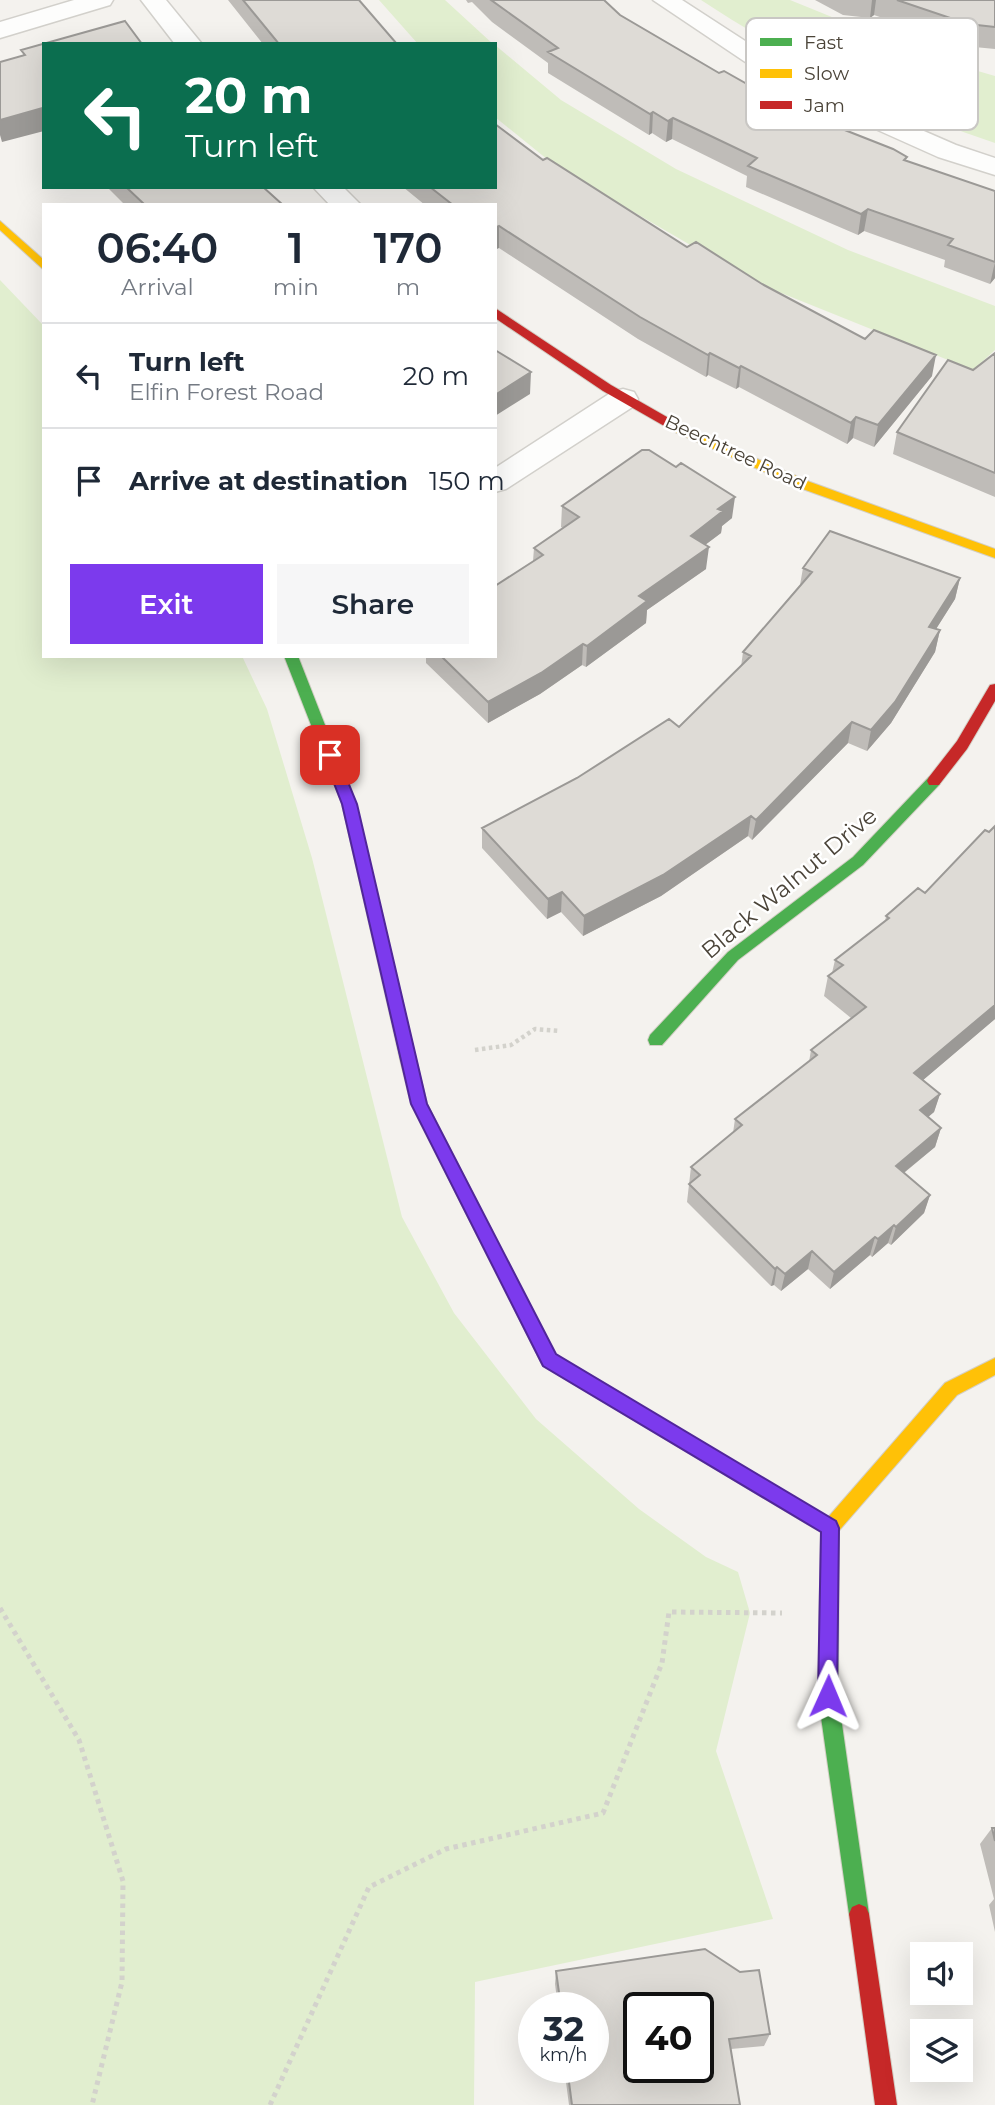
<!DOCTYPE html>
<html lang="en">
<head>
<meta charset="utf-8">
<style>
  :root { --surface:#fff; --page:#f6f6f7; --text:#1f2937; --muted:#747a83; --line:#e0e1e3; --accent:#7c3aed }
  body { margin:0; font-family:Montserrat,sans-serif; background:var(--page); color:var(--text); height:100vh; display:flex; flex-direction:column; font-size:26px; white-space:nowrap }
  * { box-sizing:border-box; margin:0 }
  p { font-size:23px; color:var(--muted) }
  .icon { flex:none; width:38px; height:38px; fill:none; stroke:currentColor; stroke-width:2; stroke-linecap:round; stroke-linejoin:round }
  .map { position:relative; flex:1; overflow:hidden }
  .side { position:absolute; left:42px; top:203px; width:455px; height:455px; display:flex; flex-direction:column; background:var(--surface); border-radius:0px; box-shadow:0 7px 28px #0002 }
  .side>* { flex:none }
  .hud { position:absolute; left:42px; top:42px; width:455px; height:147px; border-radius:0px; box-shadow:0 7px 28px #0002; background:#0b6e4f; color:#fff; overflow:hidden }
  .controls { position:absolute; left:910px; top:1942px; display:grid; gap:14px }
  .controls a { display:grid; place-items:center; width:63px; height:63px; border-radius:0px; background:var(--surface); box-shadow:0 7px 28px #0002; font-size:35px }
  .speed { position:absolute; left:518px; top:1992px; display:flex; gap:14px; font-size:35px; font-weight:700; text-align:center }
  .speed>* { display:grid; place-content:center; width:91px; height:91px; border-radius:50%; background:var(--surface); box-shadow:0 7px 28px #0002; line-height:1 }
  .speed small { font-size:18px; font-weight:400 }
  .speed .limit { border:4px solid #111; border-radius:10px; background:#fff; color:#111 }
  .pin { position:absolute; display:grid; place-items:center; width:60px; height:60px; color:#fff; margin:-30px; border-radius:14px; box-shadow:0 4px 10px #0006 }
  .me { position:absolute; width:77px; margin:-38px; rotate:1deg; stroke-linejoin:round; filter:drop-shadow(0 0 5px #0008) }
  .turn { display:flex; align-items:center; gap:24px; height:147px; padding:0 28px; font-size:32px }
  .turn .icon { width:91px; height:91px; stroke-width:2.5 }
  .turn b { display:block; font-size:49px; line-height:60px }
  .eta { display:flex; justify-content:space-evenly; align-items:center; height:119px; text-align:center }
  .eta b { font-size:42px; font-weight:600; line-height:49px }
  .action { display:flex; gap:14px; margin-top:auto; padding:14px 28px }
  .action a { flex:1; height:80px; border-radius:0px; background:var(--accent); color:#fff; font-size:28px; font-weight:600; line-height:80px; text-align:center }
  .action a+a { background:var(--page); color:var(--text) }
  ul { padding:0; list-style:none }
  li { display:flex; align-items:center; gap:21px; height:105px; padding:0 28px; border-top:2px solid var(--line) }
  li div { flex:1 }
  li b { display:block; font-size:26px }
  li em { font-style:normal }
  .map>svg:first-child { display:block }
</style>
</head>
<body>
<div class="map">
<svg width="995" height="2105" viewBox="0 0 995 2105">
  <rect width="100%" height="100%" fill="#f4f2ee"/>
  <path fill="#e1eecf" d="M379,0H445L493,44H418Z
    M701,0H790L933,58L995,76V143C891,108 792,60 701,0Z
    M495,45L561,100L676,169L848,250L995,306V350L973,370L754,282L558,168L495,117Z
    M0,280L44,326V656H242L267,709L312,858L402,1217L454,1313L536,1419L639,1509L706,1557L738,1572L750,1613L716,1751L773,1919L475,1982L474,2105H0Z"/>
  <g fill="none" stroke-linecap="round" stroke-linejoin="round">
    <g stroke="#d2d0cb" stroke-width="3">
      <path id="street" d="M74,0H113L110,5L0,38V22Z
        M141,0H166L202,44H175Z
        M653,0H682L802,78L956,145L995,158V175L938,157L784,88Z
        M313,187H343L361,205H330Z
        M623,389L634,392L638,399L634,406L506,489L495,492V468L612,392Z"/>
    </g>
    <g stroke="#d3cfc5" stroke-width="2">
      <path id="fast" d="M284,656H298L356,804L416,1059L414,1064H402L400,1059L342,804Z
        M934,776L941,781L939,785L863,865L738,960L662,1045H650L648,1040L650,1035L728,952L853,857L929,777Z
        M830,1519L836,1522L839,1528L838,1696L869,1914L866,1921L859,1924L852,1921L849,1914L818,1696L821,1528L824,1522Z"/>
    </g>
    <g stroke="#d3cfc5" stroke-width="2">
      <path id="slow" d="M0,221L44,260V270L0,230Z
        M677,424L810,482L995,549V558L800,488L673,431V425Z
        M408,1053L414,1054L416,1059L427,1104L555,1354L629,1398L632,1404L629,1410L623,1412L617,1410L543,1366L411,1104L400,1059L402,1054Z
        M995,1358V1375L957,1395L836,1534L830,1537L824,1534L821,1528L824,1522L945,1383Z"/>
    </g>
    <g stroke="#d3cfc5" stroke-width="2">
      <path id="jam" d="M495,308L611,385L681,425V431H673L603,391L495,318Z
        M995,684V701L967,749L939,785H929L927,781L929,777L957,741L990,685Z
        M623,1396L836,1522L839,1528L836,1534L830,1537L824,1534L617,1410L614,1404L617,1398Z
        M859,1904L866,1907L869,1914L897,2105H875L849,1914L852,1907Z"/>
    </g>
    <path stroke="#d3d2cc" stroke-width="4.5" stroke-dasharray="3.5 3.5" stroke-linecap="butt" d="M475,1050L511,1045L535,1029L560,1031"/>
    <path stroke="#d3d2cc" stroke-width="5" stroke-dasharray="4.5 4.5" stroke-linecap="butt" d="M0,1608L79,1740L123,1881L122,1982L92,2105
      M270,2105L369,1887L446,1849L603,1813L662,1663L669,1612L782,1613"/>
    <use href="#street" fill="#fdfdfc" fill-rule="evenodd"/>
    <use href="#fast" fill="#4caf50" fill-rule="evenodd"/>
    <use href="#slow" fill="#ffc107" fill-rule="evenodd"/>
    <use href="#jam" fill="#c62828" fill-rule="evenodd"/>
  </g>
  <path fill="#bfbcb8" d="M228,0H359L397,44H263Z
    M466,0H604L620,15L719,73L827,129L907,157L906,161L995,191V278L990,284L944,267L945,260L864,231L858,235L746,187L747,176L672,139L666,142L652,133L649,135L548,73V63L492,22L472,2L468,3Z
    M815,0H995V49L964,46L874,15L870,18L843,15Z
    M543,160L687,247L762,284L932,376L874,447L853,438L847,444L739,387L736,389L708,375L706,377L638,339L499,248L495,205H425L403,187H495Z
    M107,187H263L283,205H125Z
    M995,353V497L893,454L897,432Z
    M562,506L732,518L722,526L721,533L705,545L706,569L647,610L646,623L586,667L582,665L540,694L488,723L426,663V656H495L533,561L534,548L563,528L561,527Z
    M803,568L960,578L955,599L936,629L940,630L935,652L891,723L867,751L848,743L752,840L748,836L661,896L583,936L561,912L547,919L482,848V828L679,727L741,667L743,652L800,585Z
    M886,916L995,1019L923,1080L940,1094L934,1112L928,1117L941,1128L935,1147L904,1173L930,1195L924,1213L891,1245L888,1243L872,1257L870,1255L830,1289L808,1269L781,1291L774,1285L771,1286L687,1202L691,1167L733,1133L735,1119L809,1062L811,1050L851,1018L824,996L828,976L832,973L835,960L885,922Z
    M992,1828H995V1932L989,1905L994,1899L980,1844Z
    M556,1971L770,2034L764,2046L731,2049L740,2105H569L564,2067H593V2007H558L555,1984Z"/>
  <path fill="#9b9996" d="M872,0H876L874,15L870,18Z
    M42,108L44,115V131L2,142L0,135V120Z
    M653,112L652,133L649,135L650,114Z
    M673,118L672,139L666,142L668,121Z
    M868,209L864,231L858,235L861,214Z
    M499,226V248L495,250V228Z
    M995,262V278L990,284Z
    M710,353L708,375L706,377L708,355Z
    M936,355L932,376L874,447L878,425Z
    M741,366L739,387L736,389L739,368Z
    M531,372L530,394L495,416V395Z
    M856,417L853,438L847,444L851,423Z
    M735,497L732,518L722,526L721,533L689,557L691,536L718,509Z
    M709,547L706,569L647,610L646,623L586,667L587,646L639,596Z
    M960,578L955,599L924,648L929,627Z
    M940,630L935,652L891,723L867,751L871,730Z
    M583,644L582,665L540,694L488,723V702Z
    M852,722L848,743L752,840L756,820Z
    M751,816L748,836L661,896L583,936L584,916Z
    M562,892L561,912L547,919L548,899Z
    M995,1005V1019L909,1092L914,1073Z
    M940,1094L934,1112L914,1129L920,1110Z
    M941,1128L935,1147L890,1184L896,1166Z
    M930,1195L924,1213L891,1245L896,1227Z
    M894,1225L888,1243L872,1257L878,1239Z
    M875,1237L870,1255L830,1289L834,1272Z
    M812,1251L808,1269L781,1291L785,1274Z
    M777,1267L774,1285L771,1286L775,1269Z"/>
  <path fill="#dedbd6" stroke="#9b9996" stroke-width="2" fill-rule="evenodd" d="M243,0H359L397,44H279Z
    M491,0H604L620,15L719,73L724,71L827,129L832,125L893,149L907,157L904,160L995,191V262L948,245L953,239L868,209L861,214L748,166L757,158L673,118L668,121L653,112L650,114L548,52L558,48Z
    M897,0H995V27L968,24Z
    M125,21L142,44H44V110L42,108L0,120V62L25,55L21,50Z
    M495,124L543,160L547,158L687,247L696,242L762,284L865,339L874,330L936,355L878,425L856,417L851,423L741,366L739,368L710,353L708,355L640,317L499,226L495,228V205H453L430,187H495Z
    M126,187H263L283,205H145Z
    M495,350L531,372L495,395Z
    M995,353V473L897,432L948,360L973,370Z
    M642,450H649L676,467L681,463L735,497L718,509L723,511L691,536L709,547L639,596L647,601L587,646L583,644L541,673L488,702L441,656H495V586L543,555L534,548L579,517L562,506Z
    M830,531L960,578L929,627L940,630L895,702L871,730L852,722L756,820L751,816L663,875L584,916L562,892L548,899L482,828L577,778L669,719L679,727L751,656L743,652L812,572L803,568Z
    M995,826V1005L914,1073L940,1094L920,1110L941,1128L896,1166L930,1195L896,1227L894,1225L878,1239L875,1237L834,1272L812,1251L785,1274L777,1267L775,1269L689,1184L700,1175L691,1167L742,1125L735,1119L817,1055L811,1050L866,1007L828,976L843,965L835,960L889,918L886,916L918,888L925,893L985,830L989,832Z
    M992,1828H995V1841Z
    M705,1949L740,1972L759,1970L770,2034L729,2039L740,2105H572L567,2067H593V2007H561L556,1971ZM639,2007H698V2067H639Z"/>
  <path fill="#7c3aed" stroke="#51269a" stroke-width="2" d="M330,750L337,755L357,804L427,1104L556,1354L836,1521L839,1528L837,1696L834,1703L828,1705L821,1703L818,1696L821,1532L543,1366L411,1104L342,804L323,755Z"/>
  <g text-anchor="middle" stroke-width="5" stroke-linejoin="round" paint-order="stroke">
    <g font-size="19" fill="#4b4439" stroke="#fff">
      <text transform="translate(736 452) rotate(25)" y="7">Beechtree Road</text>
    </g>
    <g font-size="23" fill="#4b4439" stroke="#fff">
      <text transform="translate(789 883) rotate(-40)" y="8">Black Walnut Drive</text>
    </g>
  </g>
  <rect x="746" y="18" width="232" height="112" rx="10" fill="#fff" stroke="#c9c7c4" stroke-width="2"/>
  <rect x="760" y="38" width="32" height="8" fill="#4caf50"/>
  <rect x="760" y="69" width="32" height="9" fill="#ffc107"/>
  <rect x="760" y="101" width="32" height="8" fill="#c62828"/>
  <g font-size="19" fill="#4b4439">
    <text x="804" y="49">Fast</text>
    <text x="804" y="80">Slow</text>
    <text x="804" y="112">Jam</text>
  </g>
</svg>
<div class="controls">
<a><svg class="icon" aria-label="sound" viewBox="0 0 24 24"><path d="M4 9h4l5-4v14l-5-4H4zM17 9q2 3 0 6"/></svg></a>
<a><svg class="icon" aria-label="layers" viewBox="0 0 24 24"><path d="M12 4l9 5-9 5-9-5zM3 14l9 5 9-5"/></svg></a>
</div>
<div class="speed"><div>32<small>km/h</small></div><div class="limit">40</div></div>
<div class="pin" style="left:330px;top:755px;background:#d93025"><svg class="icon" aria-label="arrive" viewBox="0 0 24 24"><path d="M6 21V4h12l-3 4 3 4H6"/></svg></div>
<svg class="me" style="left:828px;top:1696px" viewBox="-20 -20 40 40"><path d="M0-17L14 15 0 8-14 15z" fill="#7c3aed" stroke="#fff" stroke-width="4"/></svg>
<div class="hud">
<div class="turn"><svg class="icon" aria-label="left" viewBox="0 0 24 24"><path d="M17 20v-9H6M10 6l-5 5 5 5"/></svg><div><b>20 m</b>Turn left</div></div>
</div>
<section class="side">
<div class="eta">
<div><b>06:40</b><p>Arrival</p></div>
<div><b>1</b><p>min</p></div>
<div><b>170</b><p>m</p></div>
</div>
<ul>
<li><svg class="icon" aria-label="left" viewBox="0 0 24 24"><path d="M17 20v-9H6M10 6l-5 5 5 5"/></svg><div><b>Turn left</b><p>Elfin Forest Road</p></div><em>20 m</em></li>
<li><svg class="icon" aria-label="arrive" viewBox="0 0 24 24"><path d="M6 21V4h12l-3 4 3 4H6"/></svg><div><b>Arrive at destination</b></div><em>150 m</em></li>
</ul>
<div class="action"><a>Exit</a><a>Share</a></div>
</section>
</div>
</body>
</html>
